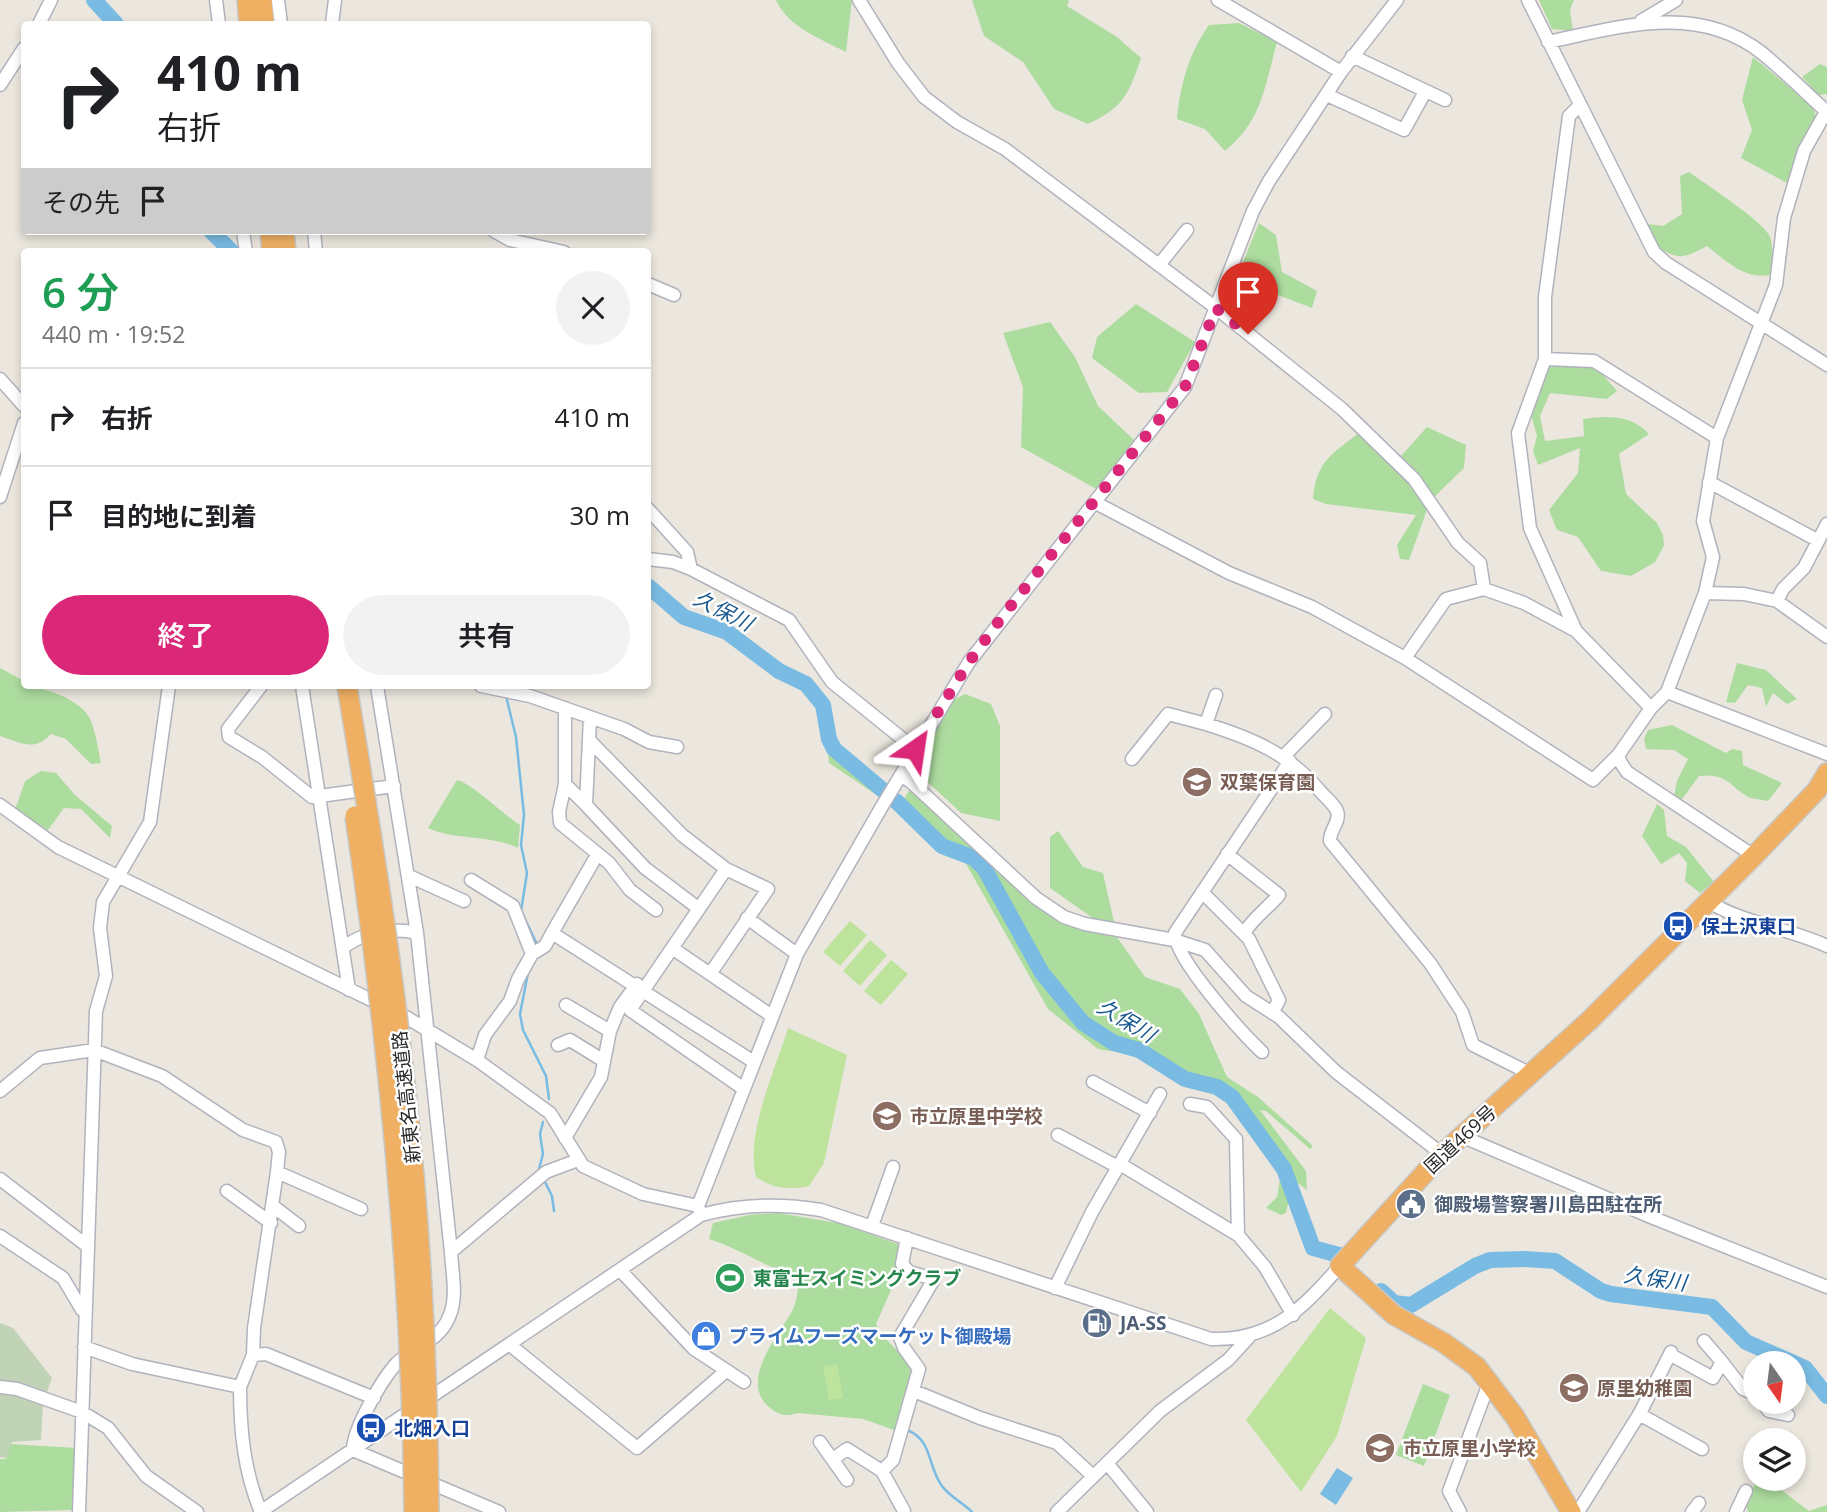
<!DOCTYPE html>
<html lang="ja">
<head>
<meta charset="utf-8">
<style>
  :root { --surface:#fff; --page:#f2f2f2; --text:#202124; --muted:#757577; --line:#e0e0e0; --accent:#db2777 }
  body { margin:0; font-family:"Open Sans","Noto Sans JP",sans-serif; background:var(--page); color:var(--text); height:100vh; display:flex; flex-direction:column; font-size:26px; white-space:nowrap }
  * { box-sizing:border-box; margin:0 }
  p { font-size:23px; color:var(--muted) }
  .icon { flex:none; width:38px; height:38px; fill:none; stroke:currentColor; stroke-width:2; stroke-linecap:round; stroke-linejoin:round }
  .map { position:relative; flex:1; overflow:hidden }
  .drawer { position:absolute; left:21px; top:248px; width:630px; height:441px; display:flex; flex-direction:column; background:var(--surface); border-radius:7px; box-shadow:0 4px 10px #0003 }
  .drawer>* { flex:none }
  .guide { position:absolute; left:21px; top:21px; width:630px; height:214px; border-radius:7px; box-shadow:0 4px 10px #0003; background:#fff; color:var(--text); overflow:hidden }
  .needle { width:46px; rotate:166deg }
  .controls { position:absolute; left:1743px; top:1351px; display:grid; gap:14px }
  .controls a { display:grid; place-items:center; width:63px; height:63px; border-radius:50%; background:var(--surface); box-shadow:0 4px 10px #0003; font-size:35px }
  .pin { position:absolute; display:grid; place-items:center; width:60px; height:60px; color:#fff; margin:-72px -30px; border-radius:50% 50% 50% 0; rotate:-45deg; box-shadow:0 0 7px #0007 }
  .pin .icon { rotate:45deg }
  .me { position:absolute; width:77px; margin:-38px; rotate:32deg; stroke-linejoin:round; filter:drop-shadow(0 0 5px #0008) }
  .turn { display:flex; align-items:center; gap:24px; height:147px; padding:0 21px; font-size:32px }
  .turn .icon { width:91px; height:91px; stroke-width:2.5 }
  .turn b { display:block; font-size:49px; line-height:60px }
  .then { display:flex; align-items:center; height:66px; padding:0 21px; background:#0003; gap:14px; font-size:26px }
  .round { display:grid; place-items:center; flex:none; width:74px; height:74px; border-radius:37px; background:var(--page) }
  .summary { display:flex; align-items:center; justify-content:space-between; height:119px; padding:0 21px }
  h1 { font-size:42px; font-weight:600; line-height:52px; color:#1e9e55 }
  .action { display:flex; gap:14px; margin-top:auto; padding:14px 21px }
  .action a { flex:1; height:80px; border-radius:42px; background:var(--accent); color:#fff; font-size:28px; font-weight:600; line-height:80px; text-align:center }
  .action a+a { background:var(--page); color:var(--text) }
  ul { padding:0; list-style:none }
  li { display:flex; align-items:center; gap:21px; height:98px; padding:0 21px; border-top:2px solid var(--line) }
  li div { flex:1 }
  li b { display:block; font-size:26px }
  li em { font-style:normal }
  .map>svg:first-child { display:block }
</style>
</head>
<body>
<div class="map">
<svg width="1827" height="1512" viewBox="0 0 1827 1512">
  <rect width="100%" height="100%" fill="#ebe7de"/>
  <path fill="#addc9f" d="M776,0H852L846,52C821,39 788,27 776,0Z
    M972,0H1069L1067,6L1117,37L1141,58C1129,94 1123,108 1088,124L1054,109L1023,62L984,36Z
    M1539,0H1574L1570,10L1573,31L1552,29Z
    M1239,23L1277,42C1265,86 1262,121 1225,151L1205,129L1177,119C1180,85 1189,53 1209,25Z
    M1753,57L1813,107L1816,117L1787,183L1741,158L1752,130L1742,100Z
    M1820,64L1827,67V94L1819,95L1802,77Z
    M1689,172C1705,184 1765,222 1770,237C1774,249 1772,262 1770,275C1745,280 1726,261 1707,246C1681,260 1677,260 1652,243L1648,224L1663,226L1682,214L1680,176Z
    M1259,223L1276,235L1282,272L1317,291L1312,308L1265,290L1241,323L1224,308Z
    M1136,304L1195,342L1167,392L1139,393L1092,358L1097,337Z
    M1050,322L1075,357L1098,406L1134,440L1098,490L1021,447L1023,387L1003,333Z
    M1549,362L1595,366L1617,391L1607,399L1550,393L1540,416L1545,441L1584,436L1583,419C1607,415 1633,415 1649,434L1619,454L1626,494L1657,523L1663,535L1664,546L1655,562L1631,576L1601,571L1578,537L1557,530L1549,510L1578,473L1580,448L1538,465L1533,451L1537,436L1532,418L1535,397Z
    M1427,427L1466,445L1464,468L1430,501L1409,560L1400,559L1397,545L1416,515L1326,504L1313,499C1316,461 1332,454 1360,432L1401,456Z
    M1737,663L1766,670L1797,699L1787,704L1773,693L1766,707L1762,688L1748,685L1735,703L1726,702Z
    M0,668L24,681V686C41,686 81,699 90,719C96,732 98,749 101,763L91,764L66,739L51,734C35,752 21,743 0,736Z
    M965,694L991,704L1000,726V821L961,813L916,771L917,763L947,703Z
    M1672,725L1726,753L1732,749L1742,751L1743,765L1782,783L1768,801C1763,800 1756,799 1751,798C1732,790 1729,772 1699,776L1682,799L1674,796L1677,781L1688,759L1674,750L1646,749L1644,739L1648,730Z
    M827,745L885,789L881,798L829,763Z
    M41,771L56,773L75,795L112,826L110,838L81,809L64,808L48,830L15,810L25,781Z
    M457,780C470,782 504,815 520,825L518,848C488,834 456,841 428,828Z
    M909,791L917,793L1034,903L1114,933L1145,977L1180,989L1199,1014L1227,1077L1258,1097L1313,1146L1310,1149L1266,1111L1260,1110L1306,1171L1307,1190L1293,1179L1286,1213L1281,1215L1266,1208L1277,1197L1283,1162L1240,1100L1217,1091L1186,1085L1146,1057L1098,1049L1048,1009L965,862L939,848L898,808Z
    M1657,804L1664,810L1667,836L1686,847L1714,882L1700,893L1685,881L1687,863L1679,853L1661,864L1642,836Z
    M1058,831L1083,867L1103,873L1114,922L1097,921L1050,888V837Z
    M778,1213L838,1223L901,1245L895,1281L876,1324L882,1335L915,1369L900,1426L894,1430L863,1419L798,1413C785,1417 778,1415 768,1406C740,1380 777,1337 791,1313C797,1304 798,1287 800,1276C767,1269 741,1249 709,1239L713,1223L749,1215Z
    M1423,1384L1450,1395L1424,1466L1396,1455Z
    M10,1444L76,1448L72,1510L0,1512V1459H6Z
    M1761,1479H1767L1809,1511L1827,1505V1512H1748L1744,1496Z"/>
  <path fill="#c1d3b6" d="M0,1323L13,1328L52,1378L43,1403L41,1440L12,1442L6,1458L0,1457Z"/>
  <path fill="#bde39c" d="M850,921L867,935L840,966L823,952Z
    M870,940L887,955L860,986L843,971Z
    M891,960L908,974L881,1005L864,991Z
    M788,1028L847,1055L824,1163L809,1186C788,1190 774,1189 756,1177C745,1133 775,1071 788,1028Z
    M1330,1308L1366,1338L1337,1436L1301,1492L1246,1420Z
    M837,1364L843,1398L829,1400L823,1367Z"/>
  <path fill="#7abbe3" d="M1337,1468L1353,1478L1336,1505L1320,1494Z"/>
  <g fill="none" stroke-linecap="round" stroke-linejoin="round">
    <path stroke="#7abbe3" stroke-width="2.5" d="M506,696L516,737L524,815L521,845L527,873L521,911L536,942
      M528,973L520,1014L523,1030L546,1076L549,1099
      M539,1169L543,1154L540,1134L543,1122
      M544,1180L552,1196L554,1211
      M907,1430C933,1440 927,1466 942,1486C949,1496 963,1503 972,1512"/>
    <path stroke="#7abbe3" stroke-width="16" d="M94,0L116,24
      M211,231L232,252
      M648,586L684,617L727,632L779,671L806,684L823,705L829,739L834,749L885,792
      M896,801L942,846L974,858L984,868L1042,973L1083,1023L1114,1043L1139,1050L1185,1079L1217,1087L1232,1097L1284,1169L1313,1248L1339,1255
      M1381,1291L1394,1303L1411,1305L1475,1266L1490,1260L1525,1259L1555,1261L1601,1291L1611,1294L1712,1307L1746,1342L1805,1368L1827,1396"/>
    <g stroke="#b1b2bd" stroke-width="15">
      <path id="minor" d="M216,0L219,24
        M278,0L281,24
        M859,0L898,63L924,97L957,122L1005,149L1216,308L1342,409L1414,479L1458,543L1480,563L1484,589L1524,603L1576,631
        M1218,0L1341,72
        M1528,0L1654,252L1666,263L1827,365
        M1641,21L1676,0
        M39,24L51,0
        M332,24L335,0
        M1548,42C1620,27 1697,2 1762,53C1784,71 1805,92 1826,111
        M1352,56L1445,100
        M0,85L24,48
        M1327,95L1404,130L1425,92
        M1579,106L1569,116L1545,297V359L1518,433L1530,528L1576,631L1651,708
        M243,231L246,252
        M314,231L316,252
        M494,231L510,240L564,252
        M1159,265L1187,230
        M648,284L674,295
        M1545,359L1594,361L1717,438
        M0,379L24,406
        M1709,482L1817,540
        M0,497L24,423
        M1096,503L1229,573L1312,607L1405,658L1593,780L1619,754
        M648,509L687,552L691,569
        M648,559L673,562L691,569L789,620L832,682L915,749
        M1705,593L1713,557L1703,521L1717,438L1776,285L1784,218L1804,151L1827,110
        M1777,601L1783,589L1804,568L1827,524
        M1405,658L1446,599L1484,589
        M261,686L228,729L229,737L262,757L312,797L394,786
        M302,686L349,990
        M377,686L417,933L451,1252
        M481,686L530,696L624,729L649,742L677,747
        M1667,692L1827,754
        M1216,695L1206,724C1251,738 1288,753 1320,791C1325,797 1334,804 1337,811C1341,821 1329,831 1330,841L1430,963L1462,1012L1473,1045L1531,1074
        M565,708V784L586,805
        M590,718L586,805L645,868L698,908
        M590,741L682,835L726,869L768,889L710,974
        M1284,756L1325,714
        M1132,759L1168,714L1206,724
        M900,776L910,781L1036,898L1064,917L1085,924L1174,940L1205,950L1246,996L1279,1017L1336,1072L1442,1154
        M565,784L559,812L560,823L609,863L630,890L656,910
        M0,805L58,847L406,1017L477,1060L550,1113L583,1166L643,1194L698,1206
        M1227,854L1279,895C1267,909 1254,917 1244,933
        M1754,856L1627,772L1619,760V754L1651,708L1667,692L1705,593L1744,594L1777,601L1827,637
        M726,869L630,1010L744,1089
        M409,876L464,901
        M471,880L513,906L532,954L518,979L510,1001L485,1035L477,1060
        M1202,892L1249,939L1279,1000L1273,1012
        M1709,902C1745,924 1788,928 1827,946
        M747,918L797,954
        M552,933L597,855
        M343,948C362,932 393,927 417,933
        M672,948L772,1016
        M532,954L545,946L552,933L754,1062
        M566,1005L610,1031
        M558,1045L570,1040L604,1061
        M1262,1052C1242,1033 1174,958 1175,933L1290,761
        M1093,1082L1150,1113
        M0,1091L40,1058L94,1050L162,1076L243,1130L276,1142L279,1152L277,1172L254,1328L253,1355
        M1190,1104L1207,1107L1236,1139L1238,1235L1265,1267L1293,1315
        M1058,1135L1118,1167
        M1461,1136L1651,1217L1827,1287
        M565,1138L601,1077L610,1031L620,1007L637,984
        M1120,1164L1238,1235
        M277,1172L361,1209
        M0,1179L86,1245
        M227,1191L271,1223
        M273,1206L299,1226
        M701,1215L698,1206L702,1196L797,954L881,808L969,662L1185,387L1253,211L1269,181L1341,72L1397,0
        M872,1226L893,1167
        M0,1236L63,1278L82,1310
        M620,1270L694,1349L744,1382
        M1055,1288L1092,1212L1160,1094
        M1704,1341L1722,1362
        M510,1345L637,1448L726,1371
        M84,1347L132,1364L240,1387L253,1355L266,1354L374,1398
        M1671,1355L1713,1378L1722,1362L1743,1389L1755,1394
        M0,1387L17,1389L82,1412L108,1428L146,1476L197,1512
        M240,1387C240,1430 244,1472 261,1512
        M914,1391L980,1418L1057,1443L1093,1476
        M1762,1402L1769,1411L1788,1415
        M1639,1414L1702,1449
        M820,1442L847,1480
        M833,1459L847,1449L882,1471L904,1511
        M1107,1463L1147,1512
        M882,1471L893,1460L919,1369L904,1348L900,1337L934,1279L909,1272L902,1264L907,1238
        M79,1512L96,1011L106,976L100,928L103,902L150,822L169,686
        M260,1512L701,1215C741,1204 780,1203 821,1210L1211,1339C1272,1341 1303,1308 1340,1266
        M499,1512L353,1450C353,1429 382,1379 397,1363C414,1346 439,1342 449,1317C458,1298 452,1273 451,1252L546,1172L578,1160
        M1057,1512L1160,1411L1228,1360L1250,1336
        M1460,1512L1449,1491L1489,1383
        M1578,1512L1640,1413L1671,1352
        M1692,1512L1699,1503
        M1736,1512L1746,1491"/>
    </g>
    <g stroke="#c8c8c8" stroke-width="22">
      <path id="highway" d="M247,0L249,24
        M262,0L264,24
        M270,231L272,252
        M284,231L286,252
        M1571,1512L1515,1417L1477,1367L1444,1343L1394,1315L1340,1266L1442,1154L1590,1020L1754,856L1817,790L1827,773"/>
    </g>
    <use href="#minor" stroke="#fff" stroke-width="12"/>
    <use href="#highway" stroke="#efb064" stroke-width="19"/>
    <g stroke="#c8c8c8" stroke-width="22" stroke-linecap="butt">
      <path id="highway-bridge" d="M347,686C369,818 391,951 405,1084C421,1226 428,1369 429,1512
        M355,816C389,1048 412,1278 414,1512"/>
    </g>
    <use href="#highway-bridge" stroke="#efb064" stroke-width="19"/>
  </g>
  <g fill="none" stroke-linecap="round" stroke-linejoin="round">
    <path stroke="#db2777" stroke-width="12" stroke-dasharray="0 21.6" d="M915,749L969,662L1002,617L1185,387L1216,308L1248,334"/>
  </g>
  <defs>
    <g id="school-disc" transform="scale(1.575)"><circle r="9.5" fill="#8d6e63" stroke="#fff"/><path d="M0-5L7-2L0 1L-7-2ZM-4 1L0 2.5L4 1V4Q0 6-4 4Z" fill="#fff"/></g>
    <g id="bus-disc" transform="scale(1.575)"><circle r="9.5" fill="#1a4fb4" stroke="#fff"/><path d="M-5-6H5V4H4V6H2V4H-2V6H-4V4H-5ZM-3.5-4V0h7V-4ZM-3.5 1.2v1.5H-2V1.2ZM2 1.2v1.5H3.5V1.2Z" fill="#fff"/></g>
    <g id="civic-disc" transform="scale(1.575)"><circle r="9.5" fill="#5c6f8a" stroke="#fff"/><path d="M-.6-6.5H3V-4.5H.6V-3L4-1V1h2V6H-6V1h2V-1L-.6-3ZM-1.2 2.5V6h2.4V2.5Z" fill="#fff"/></g>
    <g id="stadium-disc" transform="scale(1.575)"><circle r="9.5" fill="#2e9e5b" stroke="#fff"/><path d="M0-5a6.5 5 0 1 0 0 10a6.5 5 0 1 0 0-10ZM-3.5-1.8h7v3.6h-7Z" fill="#fff"/></g>
    <g id="fuel-disc" transform="scale(1.575)"><circle r="9.5" fill="#5c6f8a" stroke="#fff"/><path d="M-5.5-6h7V0h2V4h1.3V-2.5L3-4.5l.8-.8L6-3V5H2.5V1h-1V6h-7ZM-4.2-4.7v3.2H.2V-4.7Z" fill="#fff"/></g>
    <g id="shop-disc" transform="scale(1.575)"><circle r="9.5" fill="#3f7fe0" stroke="#fff"/><path d="M-5-2.5h2.3a2.7 3.5 0 0 1 5.4 0H5L5.5 6h-11ZM-1.5-2.5h3a1.5 2.3 0 0 0-3 0Z" fill="#fff"/></g>
  </defs>
  <g fill-rule="evenodd">
    <use href="#school-disc" x="1197" y="782"/>
    <use href="#bus-disc" x="1678" y="926"/>
    <use href="#school-disc" x="887" y="1116"/>
    <use href="#civic-disc" x="1411" y="1204"/>
    <use href="#stadium-disc" x="730" y="1278"/>
    <use href="#fuel-disc" x="1097" y="1323"/>
    <use href="#shop-disc" x="706" y="1336"/>
    <use href="#school-disc" x="1574" y="1388"/>
    <use href="#bus-disc" x="371" y="1428"/>
    <use href="#school-disc" x="1380" y="1448"/>
  </g>
  <g text-anchor="middle" stroke-width="5" stroke-linejoin="round" paint-order="stroke">
    <g font-size="19" font-weight="bold" fill="#785e54" stroke="#fff" text-anchor="start">
      <text x="1220" y="789">双葉保育園</text>
      <text x="910" y="1123">市立原里中学校</text>
      <text x="1597" y="1395">原里幼稚園</text>
      <text x="1403" y="1455">市立原里小学校</text>
    </g>
    <g font-size="19" font-weight="bold" fill="#164399" stroke="#fff" text-anchor="start">
      <text x="1701" y="933">保土沢東口</text>
      <text x="394" y="1435">北畑入口</text>
    </g>
    <g font-size="19" fill="#2a2a2a" stroke="#fff">
      <text transform="translate(406 1097) rotate(-96)" y="7">新東名高速道路</text>
      <text transform="translate(1460 1139) rotate(-43)" y="7">国道469号</text>
    </g>
    <g font-size="19" font-weight="bold" fill="#4e5e75" stroke="#fff" text-anchor="start">
      <text x="1434" y="1211">御殿場警察署川島田駐在所</text>
      <text x="1120" y="1330">JA-SS</text>
    </g>
    <g font-size="19" font-weight="bold" fill="#27864d" stroke="#fff" text-anchor="start">
      <text x="753" y="1285">東富士スイミングクラブ</text>
    </g>
    <g font-size="19" font-weight="bold" fill="#366cbe" stroke="#fff" text-anchor="start">
      <text x="729" y="1343">プライムフーズマーケット御殿場</text>
    </g>
    <g font-size="21" font-style="italic" fill="#1a598f" stroke="#fff">
      <text transform="translate(723 611) rotate(27)" y="7">久保川</text>
      <text transform="translate(1126 1021) rotate(31)" y="7">久保川</text>
      <text transform="translate(1655 1279) rotate(8)" y="7">久保川</text>
    </g>
  </g>
</svg>
<div class="controls">
<a><svg class="needle" viewBox="-14 -14 28 28"><path d="M0-13l5 13h-10z" fill="#e53935"/><path d="M0 13l5-13h-10z" fill="#757577"/></svg></a>
<a><svg class="icon" aria-label="layers" viewBox="0 0 24 24"><path d="M12 4l9 5-9 5-9-5zM3 14l9 5 9-5"/></svg></a>
</div>
<div class="pin" style="left:1248px;top:334px;background:#d93025"><svg class="icon" aria-label="arrive" viewBox="0 0 24 24"><path d="M6 21V4h12l-3 4 3 4H6"/></svg></div>
<svg class="me" style="left:915px;top:749px" viewBox="-20 -20 40 40"><path d="M0-17L14 15 0 8-14 15z" fill="#db2777" stroke="#fff" stroke-width="4"/></svg>
<div class="guide">
<div class="turn"><svg class="icon" aria-label="right" viewBox="0 0 24 24"><path d="M7 20v-9h11M14 6l5 5-5 5"/></svg><div><b>410 m</b>右折</div></div>
<div class="then">その先<svg class="icon" aria-label="arrive" viewBox="0 0 24 24"><path d="M6 21V4h12l-3 4 3 4H6"/></svg></div>
</div>
<section class="drawer">
<div class="summary"><div><h1>6 分</h1><p>440 m · 19:52</p></div><a class="round"><svg class="icon" aria-label="close" viewBox="0 0 24 24"><path d="M6 6l12 12M18 6L6 18"/></svg></a></div>
<ul>
<li><svg class="icon" aria-label="right" viewBox="0 0 24 24"><path d="M7 20v-9h11M14 6l5 5-5 5"/></svg><div><b>右折</b></div><em>410 m</em></li>
<li><svg class="icon" aria-label="arrive" viewBox="0 0 24 24"><path d="M6 21V4h12l-3 4 3 4H6"/></svg><div><b>目的地に到着</b></div><em>30 m</em></li>
</ul>
<div class="action"><a>終了</a><a>共有</a></div>
</section>
</div>
</body>
</html>
